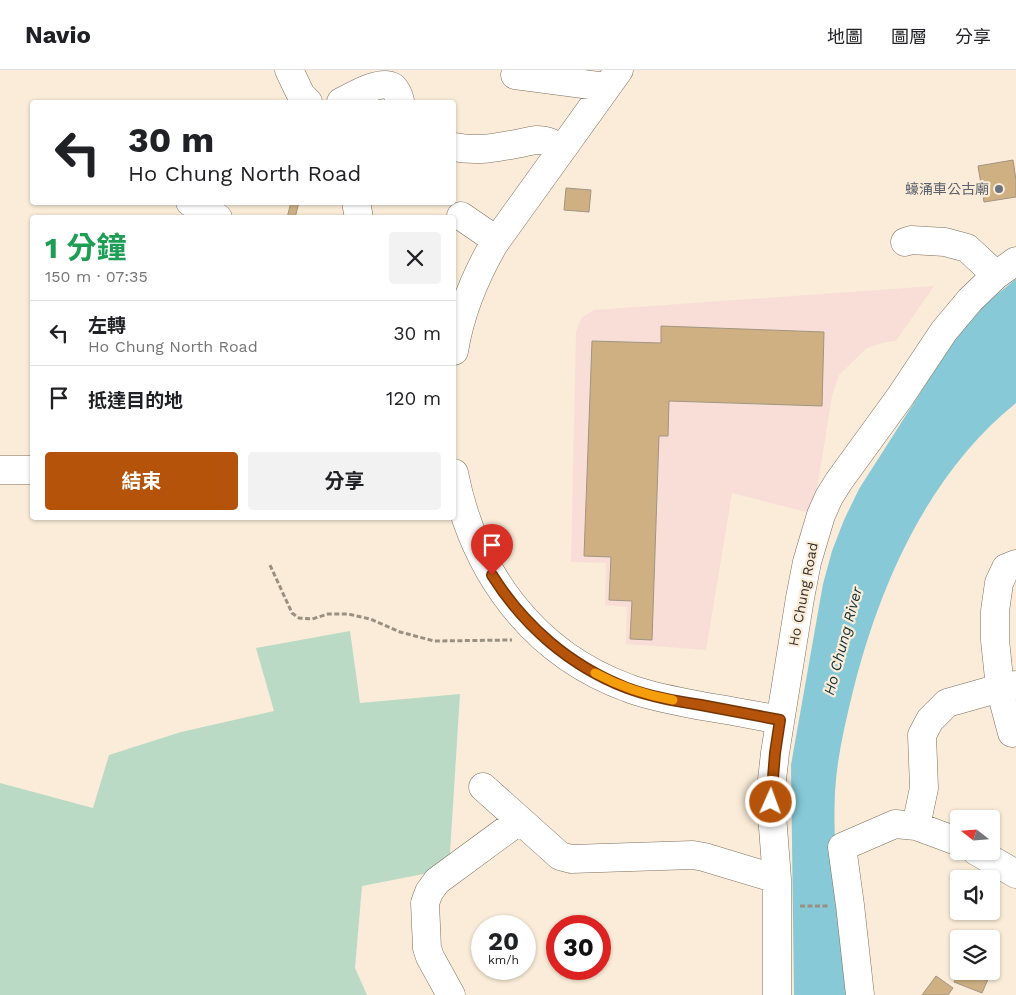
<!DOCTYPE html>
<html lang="zh-TW">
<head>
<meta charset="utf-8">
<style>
  :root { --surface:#fff; --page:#f2f2f2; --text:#202124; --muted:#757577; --line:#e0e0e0; --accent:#b45309 }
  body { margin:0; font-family:"Work Sans","Noto Sans TC",sans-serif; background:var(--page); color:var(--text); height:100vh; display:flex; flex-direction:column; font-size:19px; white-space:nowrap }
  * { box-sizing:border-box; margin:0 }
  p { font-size:16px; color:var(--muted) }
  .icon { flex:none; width:28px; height:28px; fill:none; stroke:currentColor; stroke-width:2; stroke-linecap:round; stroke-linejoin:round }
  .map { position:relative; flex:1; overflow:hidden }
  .side { position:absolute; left:30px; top:145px; width:426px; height:305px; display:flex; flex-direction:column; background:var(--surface); border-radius:5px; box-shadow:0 1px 4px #0004 }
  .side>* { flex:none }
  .guide { position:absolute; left:30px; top:30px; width:426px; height:105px; border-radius:5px; box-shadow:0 1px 4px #0004; background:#fff; color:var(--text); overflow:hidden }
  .needle { width:32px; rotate:287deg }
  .tools { position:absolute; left:950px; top:740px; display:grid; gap:10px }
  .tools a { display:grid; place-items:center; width:50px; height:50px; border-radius:5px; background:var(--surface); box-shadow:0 1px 4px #0004; font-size:25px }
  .speed { position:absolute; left:471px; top:845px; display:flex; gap:10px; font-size:25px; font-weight:700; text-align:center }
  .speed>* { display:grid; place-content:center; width:65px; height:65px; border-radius:50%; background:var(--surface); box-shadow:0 1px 4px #0004; line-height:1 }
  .speed small { font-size:12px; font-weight:400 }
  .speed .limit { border:8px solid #d22; background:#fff; color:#111 }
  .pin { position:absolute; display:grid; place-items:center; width:42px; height:42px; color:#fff; margin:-51px -21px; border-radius:50% 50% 50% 0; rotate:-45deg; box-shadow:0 0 5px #0007 }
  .pin .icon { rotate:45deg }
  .me { position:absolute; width:55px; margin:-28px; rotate:2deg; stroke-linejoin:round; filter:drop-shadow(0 0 4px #0008) }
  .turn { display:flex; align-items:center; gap:18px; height:105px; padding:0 15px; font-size:22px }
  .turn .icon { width:65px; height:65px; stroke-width:2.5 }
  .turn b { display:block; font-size:35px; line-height:42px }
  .round { display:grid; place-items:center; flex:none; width:52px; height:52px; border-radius:5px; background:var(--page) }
  .overview { display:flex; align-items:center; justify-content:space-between; height:85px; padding:0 15px }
  h1 { font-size:30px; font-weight:700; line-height:38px; color:#1e9e55 }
  .action { display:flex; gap:10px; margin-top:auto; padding:10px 15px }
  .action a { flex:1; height:58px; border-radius:5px; background:var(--accent); color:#fff; font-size:20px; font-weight:700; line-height:58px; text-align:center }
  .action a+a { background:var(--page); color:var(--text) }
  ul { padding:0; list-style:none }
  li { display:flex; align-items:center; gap:15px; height:65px; padding:0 15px; border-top:1px solid var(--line) }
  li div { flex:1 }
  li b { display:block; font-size:19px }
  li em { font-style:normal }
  header { display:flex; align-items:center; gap:30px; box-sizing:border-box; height:70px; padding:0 25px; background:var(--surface); border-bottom:1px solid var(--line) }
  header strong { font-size:24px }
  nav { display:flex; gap:28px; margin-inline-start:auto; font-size:18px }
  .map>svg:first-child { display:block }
</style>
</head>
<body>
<header>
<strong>Navio</strong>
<nav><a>地圖</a><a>圖層</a><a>分享</a></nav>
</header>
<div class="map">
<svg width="1016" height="925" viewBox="0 0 1016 925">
  <rect width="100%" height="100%" fill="#faecd8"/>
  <path fill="#f8ded7" d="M934,216L896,271L886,272L867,278L839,305L832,326L818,413L810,443L732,423L706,580L626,574L627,537L605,535L606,493L571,492L576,262L581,248L594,240Z"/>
  <path fill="#badac6" d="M350,561L360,633L460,624L449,799L362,816L355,898L367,925H0V713L93,738L109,685L181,662L274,641L256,578Z"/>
  <path fill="#87c9d7" d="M1016,209V333C928,404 880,514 853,621C845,654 837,687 835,722C832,790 842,857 849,925H794L791,695L823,514L832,481L844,450L859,419L959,262L980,238Z"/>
  <path fill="#ceb083" stroke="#a19481" d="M1013,90L1016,110V127L984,132L978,96Z
    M566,118L591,120L589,142L564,140Z
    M291,132H299L295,148H287Z
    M661,256L824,262L822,336L669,331L668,366H659L652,570L630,569L632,531L609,530L611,487L584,486L592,271L661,273Z
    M959,901H974L989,907L982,923L954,912Z
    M936,906L953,918L948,925H922Z"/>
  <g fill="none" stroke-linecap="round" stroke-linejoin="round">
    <g stroke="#7c6f5d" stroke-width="29">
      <path id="minor" d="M289,0L301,25L308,32
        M515,5L606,17
        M341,32C353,26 380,9 393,17C397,21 399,26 400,31
        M454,77C481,83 509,75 536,70C547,70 553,73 561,79
        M190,132L218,148
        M356,132L359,148
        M461,146L496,170
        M905,172L911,170L945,172L967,178L996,205
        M454,281C460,244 475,207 494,174L619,0
        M0,400H32
        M454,403C473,501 532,583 628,618C651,627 677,631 702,636C728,640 754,645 780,650
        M1012,663L1000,618L995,570V541L999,513L1006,498L1016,494
        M483,717L560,786L571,789L693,785L704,787L777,809
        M916,756L924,718L922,665L930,650L947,633L1000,618L1016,615
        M976,781L1016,804
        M451,925L430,887L427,878L425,833L429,822L437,811L520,750
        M777,925V809L771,732L772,710L775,683L800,528L807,492L821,445L829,427L839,411L900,327L944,261L970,230L996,205L1016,191
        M860,925L850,835L842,777L895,754L916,756L959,772"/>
    </g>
    <path stroke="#9a9082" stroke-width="3" stroke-dasharray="5 2.5" stroke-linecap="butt" d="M270,495L292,543L299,548L312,549L328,544H348L370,549L400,562L434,571L512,570
      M800,836H829"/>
    <use href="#minor" stroke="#fff" stroke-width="28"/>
  </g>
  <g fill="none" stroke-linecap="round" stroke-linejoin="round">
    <g stroke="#753606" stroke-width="12">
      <path id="route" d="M492,505C524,556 570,596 627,618C651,627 676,631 701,635C728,640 754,645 780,650L775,683L771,732"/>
    </g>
    <use href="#route" stroke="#b45309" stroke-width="9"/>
    <path stroke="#f59e0b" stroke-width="9" d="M595,603C619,616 646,625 673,630"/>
  </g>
  <circle fill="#6b7280" stroke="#faecd8" stroke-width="2" cx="999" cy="119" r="5"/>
  <g text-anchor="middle" stroke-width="4.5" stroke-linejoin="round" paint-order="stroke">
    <g font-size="14" fill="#5b616d" stroke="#faecd8" text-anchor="end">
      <text x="989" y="124">蠔涌車公古廟</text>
    </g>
    <g font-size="14" fill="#352f28" stroke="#faecd8">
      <text transform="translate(803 524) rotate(-79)" y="5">Ho Chung Road</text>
    </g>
    <g font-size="15" font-style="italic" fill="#0f3137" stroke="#faecd8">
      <text transform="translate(843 571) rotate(-75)" y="5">Ho Chung River</text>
    </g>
  </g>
</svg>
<div class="tools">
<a><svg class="needle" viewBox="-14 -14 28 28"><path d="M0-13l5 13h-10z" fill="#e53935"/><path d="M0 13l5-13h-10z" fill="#757577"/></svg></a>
<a><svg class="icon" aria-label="sound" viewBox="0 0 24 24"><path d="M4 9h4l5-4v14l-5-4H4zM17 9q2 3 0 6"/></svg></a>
<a><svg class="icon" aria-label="layers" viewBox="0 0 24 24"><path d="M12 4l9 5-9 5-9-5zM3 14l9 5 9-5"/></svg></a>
</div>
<div class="speed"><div>20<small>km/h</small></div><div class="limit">30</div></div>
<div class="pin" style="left:492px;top:505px;background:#d93025"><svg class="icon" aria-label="arrive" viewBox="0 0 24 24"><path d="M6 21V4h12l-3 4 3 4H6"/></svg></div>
<svg class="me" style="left:771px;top:732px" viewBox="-20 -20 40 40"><circle r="17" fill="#b45309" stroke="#fff" stroke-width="3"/><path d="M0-11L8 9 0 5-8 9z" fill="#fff"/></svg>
<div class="guide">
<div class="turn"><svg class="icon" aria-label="left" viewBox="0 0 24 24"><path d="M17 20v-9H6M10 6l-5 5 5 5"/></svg><div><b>30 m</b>Ho Chung North Road</div></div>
</div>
<section class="side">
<div class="overview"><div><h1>1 分鐘</h1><p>150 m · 07:35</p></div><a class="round"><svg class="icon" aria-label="close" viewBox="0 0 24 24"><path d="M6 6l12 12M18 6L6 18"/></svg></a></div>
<ul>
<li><svg class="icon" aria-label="left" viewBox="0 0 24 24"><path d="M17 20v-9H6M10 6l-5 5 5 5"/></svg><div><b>左轉</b><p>Ho Chung North Road</p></div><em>30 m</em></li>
<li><svg class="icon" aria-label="arrive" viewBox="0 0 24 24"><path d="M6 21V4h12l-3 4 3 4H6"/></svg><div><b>抵達目的地</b></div><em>120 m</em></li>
</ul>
<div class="action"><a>結束</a><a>分享</a></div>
</section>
</div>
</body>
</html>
